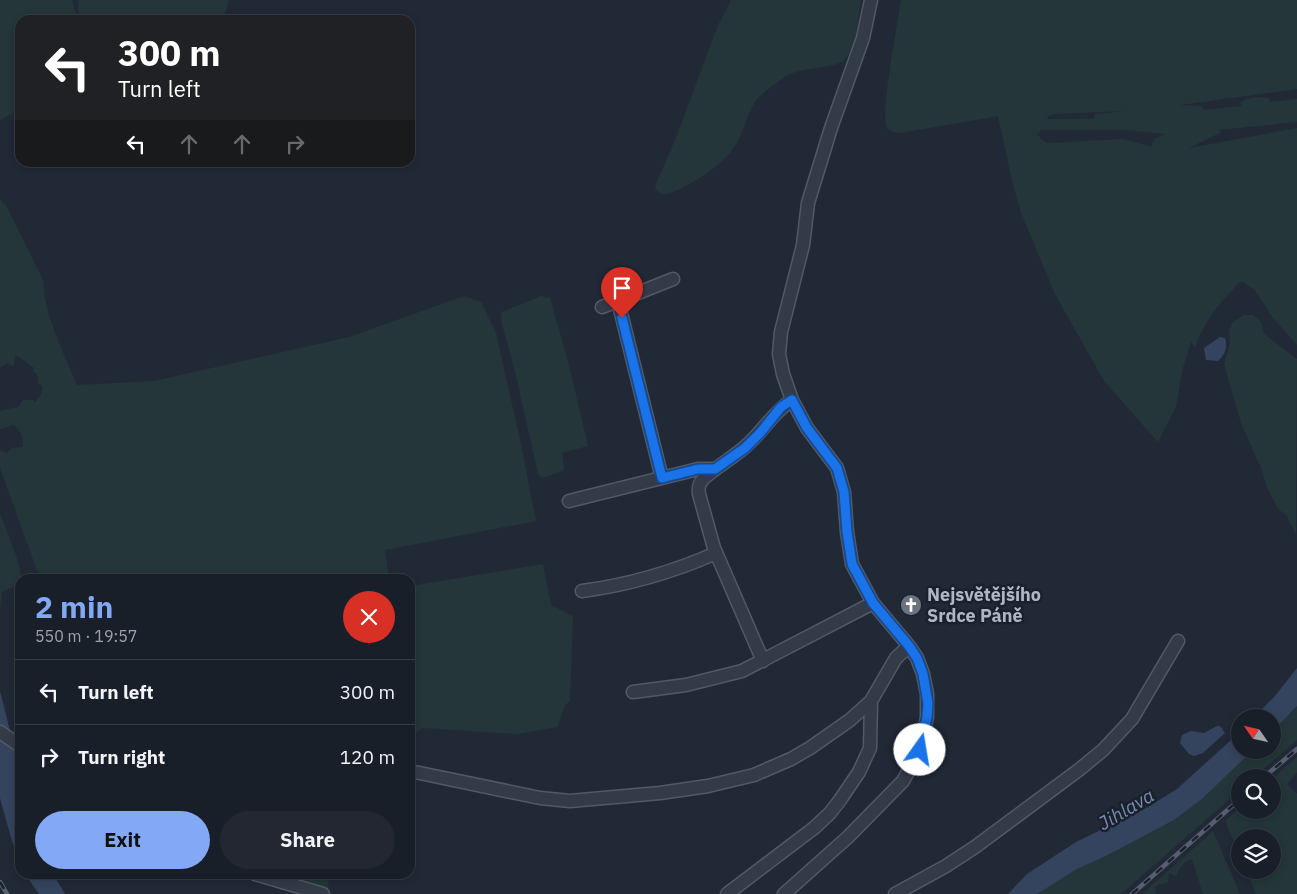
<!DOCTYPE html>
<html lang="en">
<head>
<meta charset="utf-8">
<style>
  :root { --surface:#191f29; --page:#222731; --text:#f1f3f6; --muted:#9fa2a8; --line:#373d46; --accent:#83a8f5 }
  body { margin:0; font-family:"IBM Plex Sans",sans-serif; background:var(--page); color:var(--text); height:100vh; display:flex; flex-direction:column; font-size:19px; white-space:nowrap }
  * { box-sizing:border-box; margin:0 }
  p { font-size:16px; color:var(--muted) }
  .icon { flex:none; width:28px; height:28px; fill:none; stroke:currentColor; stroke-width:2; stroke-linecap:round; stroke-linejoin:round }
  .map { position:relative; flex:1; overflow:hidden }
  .details { position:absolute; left:15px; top:574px; width:400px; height:305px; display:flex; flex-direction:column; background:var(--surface); border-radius:15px; box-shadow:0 2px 8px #0003,0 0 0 1px var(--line) }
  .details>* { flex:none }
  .hud { position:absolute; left:15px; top:15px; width:400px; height:152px; border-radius:15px; box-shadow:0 2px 8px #0003,0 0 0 1px var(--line); background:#202124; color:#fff; overflow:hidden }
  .needle { width:32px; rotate:304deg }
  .controls { position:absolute; left:1231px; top:709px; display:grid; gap:10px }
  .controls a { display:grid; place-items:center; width:50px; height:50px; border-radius:50%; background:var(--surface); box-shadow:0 2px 8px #0003,0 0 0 1px var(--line); font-size:25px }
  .pin { position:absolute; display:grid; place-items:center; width:42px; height:42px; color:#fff; margin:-51px -21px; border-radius:50% 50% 50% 0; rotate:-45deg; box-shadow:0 0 5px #0007 }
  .pin .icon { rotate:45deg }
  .me { position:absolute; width:55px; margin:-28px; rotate:13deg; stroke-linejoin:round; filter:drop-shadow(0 0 4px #0008) }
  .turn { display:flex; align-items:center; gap:18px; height:105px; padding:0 20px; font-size:22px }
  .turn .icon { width:65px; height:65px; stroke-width:2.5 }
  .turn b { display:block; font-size:35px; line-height:42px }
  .lanes { display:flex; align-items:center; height:48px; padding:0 20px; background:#0003; justify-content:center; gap:25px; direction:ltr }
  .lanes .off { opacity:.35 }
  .round { display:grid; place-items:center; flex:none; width:52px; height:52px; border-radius:26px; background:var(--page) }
  .head { display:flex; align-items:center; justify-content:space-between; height:85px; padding:0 20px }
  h1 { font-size:30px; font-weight:800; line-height:38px; color:var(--accent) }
  .button { display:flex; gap:10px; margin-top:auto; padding:10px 20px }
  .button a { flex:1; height:58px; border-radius:30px; background:var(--accent); color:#111; font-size:20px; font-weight:800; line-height:58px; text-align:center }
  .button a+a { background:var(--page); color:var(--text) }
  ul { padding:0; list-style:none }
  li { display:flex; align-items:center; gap:15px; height:65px; padding:0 20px; border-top:1px solid var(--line) }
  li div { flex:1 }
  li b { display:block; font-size:19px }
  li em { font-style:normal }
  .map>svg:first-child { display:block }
</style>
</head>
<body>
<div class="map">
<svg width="1297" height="894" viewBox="0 0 1297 894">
  <rect width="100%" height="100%" fill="#212937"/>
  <path fill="#243639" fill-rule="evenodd" d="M0,0H72L76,14V20H20V109L0,120Z
    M78,0H229L223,20H79Z
    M731,0H861L855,44L844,61C830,68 814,67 799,71C785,74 771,87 760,96C751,103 745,126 740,137C728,163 698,181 673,192C665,196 658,195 655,186L676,138L718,25Z
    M901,0H1297V89L1180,105L1200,106L1204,108L1203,110L1242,106L1240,103C1247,97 1262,96 1270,99V102L1297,99V122L1218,130L1222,132L1189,148L1297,128V345L1273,318L1255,290L1243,282L1239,283C1218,305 1206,319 1195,347L1191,342L1182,371L1176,407L1158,442L1104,381L1055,294L1021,213L1011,176L998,116L901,133C896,132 891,133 887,128C880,117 898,20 901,0ZM1125,111L1095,114L1094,119H1047L1048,116L1055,114ZM1042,130H1127L1165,134L1155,138L1151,145L1154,147L1122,139L1048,143L1042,140L1037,134Z
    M0,200L6,205L44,282C41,307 67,361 77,385L154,381L349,337L464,296L481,302L496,333L521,444L536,521L385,550L389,579H40L0,468V450L7,453L12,448L22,447C25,439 20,430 14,425L0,429V411L18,407L23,400H33L35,402C39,397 44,393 42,385L38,384L37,374L33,371L34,368L18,356H15L14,365L12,366L7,363L0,368Z
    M541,296L550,298L569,365L588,446L562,453L564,467L563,471L542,478L538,474L516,376L501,319L502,312Z
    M1244,315H1253L1261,322L1264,334L1297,359L1296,534L1286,515L1278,509L1266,485L1261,468L1241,423L1224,364L1230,343L1229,331L1232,323Z
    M0,513L17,558L22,579H20V584L2,592L0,612Z
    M543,564L551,605L573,616L570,701L565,705L558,727L518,734L423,728L410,736V586Z
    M1297,706V740L1254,777L1240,778V790L1121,894H1037L1077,869L1106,856L1174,820L1202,799L1253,750H1272L1273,731Z
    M1297,757V772L1287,784L1297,794V894H1256L1246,870H1272V838H1240V856L1225,821L1240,807V810H1272L1273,778Z
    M1213,831L1240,894H1203L1192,859C1183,861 1180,869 1176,876L1169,873L1168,882L1163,884H1159L1155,887L1156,894H1142Z
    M276,874H329L328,891Z"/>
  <path fill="#35445e" d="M1220,337L1225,338C1228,347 1225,355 1218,361L1206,360L1204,348Z
    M1297,668V706L1273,731L1272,718L1254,717L1275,696Z
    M0,691L13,743L20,797V862L12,841L0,798Z
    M1217,726H1220L1225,733L1203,753L1194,756L1189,754L1180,743L1182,735L1191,731L1204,733Z
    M1240,732V750H1253L1202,799L1174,820L1106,856L1077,869L1037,894H1008L1027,874L1076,842L1148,807L1177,789Z
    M25,874H53L65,894H39Z"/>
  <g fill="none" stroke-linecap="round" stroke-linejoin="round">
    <g stroke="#525965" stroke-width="15">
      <path id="minor" d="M602,307L618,301
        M662,478L618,301L673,279
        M569,501L698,469H715
        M582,591C628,585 673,572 716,553
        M763,661L714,548L699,494C698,487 699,483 704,478C717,467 732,458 745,447C762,433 773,412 792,400
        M633,692L686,685L742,671L873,603
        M0,732L20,746
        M410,771L540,798L570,801L660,793L708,786L754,775L791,759L810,748L850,720L871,701L896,658L909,646
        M255,874L323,894
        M727,894L814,828L830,813L840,800L859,772L870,748L871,701
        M784,894L848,837L903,781L920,750L927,717V694L923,674L917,658L909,646L873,603L852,564L847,532L844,492L837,468L807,428L792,400L783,374L779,354L781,332L803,245L808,203L831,128L863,38L871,0
        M895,894L946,866L975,847L1080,769L1103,750L1132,719L1178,641"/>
    </g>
    <use href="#minor" stroke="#343b48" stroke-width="12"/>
    <g stroke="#565f6f" stroke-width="4.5">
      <path id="rail" d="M1263,778L1297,749
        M0,882L7,894
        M1132,894L1240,799"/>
    </g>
    <use href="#rail" stroke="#1a202c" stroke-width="2.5" stroke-dasharray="8" stroke-linecap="butt"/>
  </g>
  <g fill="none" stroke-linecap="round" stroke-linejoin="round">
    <g stroke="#114b97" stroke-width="12">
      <path id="route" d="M622,318L662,478L698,469H715L745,448L761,432L781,407L792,400L807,428L837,468L844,492L847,532L852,564L873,603L909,646L917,658L923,674L928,704L927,717L920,750"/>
    </g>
    <use href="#route" stroke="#1a73e8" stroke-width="9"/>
  </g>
  <defs>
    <g id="church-disc" transform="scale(1.125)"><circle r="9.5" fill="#6b7280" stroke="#1a202c"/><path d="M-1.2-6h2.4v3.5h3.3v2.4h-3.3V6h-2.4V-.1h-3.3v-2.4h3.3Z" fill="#fff"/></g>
  </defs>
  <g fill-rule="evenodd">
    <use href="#church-disc" x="911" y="605"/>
  </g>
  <g text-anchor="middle" stroke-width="5" stroke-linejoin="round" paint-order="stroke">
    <g font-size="18" font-weight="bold" fill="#afb6c4" stroke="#1a202c" text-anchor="start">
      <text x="927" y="601">Nejsvětějšího<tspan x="927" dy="21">Srdce Páně</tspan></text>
    </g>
    <g font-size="19" font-style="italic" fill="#778bac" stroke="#1a202c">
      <text transform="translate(1126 809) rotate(-31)" y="7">Jihlava</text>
    </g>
  </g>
</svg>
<div class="controls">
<a><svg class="needle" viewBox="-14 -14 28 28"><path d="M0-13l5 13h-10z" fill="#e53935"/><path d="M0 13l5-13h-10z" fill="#9fa2a8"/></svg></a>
<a><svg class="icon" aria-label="search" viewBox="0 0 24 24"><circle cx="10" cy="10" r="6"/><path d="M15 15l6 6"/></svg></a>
<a><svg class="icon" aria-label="layers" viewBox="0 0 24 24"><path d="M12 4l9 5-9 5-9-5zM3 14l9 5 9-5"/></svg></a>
</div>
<div class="pin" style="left:622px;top:318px;background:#d93025"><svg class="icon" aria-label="arrive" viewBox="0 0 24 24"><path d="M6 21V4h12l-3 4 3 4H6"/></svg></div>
<svg class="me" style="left:920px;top:750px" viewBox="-20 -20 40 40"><circle r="19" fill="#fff"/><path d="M0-13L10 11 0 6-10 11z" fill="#1a73e8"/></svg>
<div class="hud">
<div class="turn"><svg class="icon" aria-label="left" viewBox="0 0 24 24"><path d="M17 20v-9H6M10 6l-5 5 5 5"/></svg><div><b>300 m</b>Turn left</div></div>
<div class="lanes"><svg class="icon" aria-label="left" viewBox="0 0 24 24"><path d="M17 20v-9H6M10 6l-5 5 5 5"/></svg><svg class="icon off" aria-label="ahead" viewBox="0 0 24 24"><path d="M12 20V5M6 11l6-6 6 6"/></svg><svg class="icon off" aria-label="ahead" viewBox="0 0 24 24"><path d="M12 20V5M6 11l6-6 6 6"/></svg><svg class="icon off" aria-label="right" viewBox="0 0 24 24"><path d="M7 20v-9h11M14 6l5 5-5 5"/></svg></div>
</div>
<section class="details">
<div class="head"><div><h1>2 min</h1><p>550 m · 19:57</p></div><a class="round" style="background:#d93025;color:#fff"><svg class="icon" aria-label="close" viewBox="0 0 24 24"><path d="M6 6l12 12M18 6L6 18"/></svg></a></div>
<ul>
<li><svg class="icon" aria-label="left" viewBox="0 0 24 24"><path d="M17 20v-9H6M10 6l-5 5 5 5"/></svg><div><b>Turn left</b></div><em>300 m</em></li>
<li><svg class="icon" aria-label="right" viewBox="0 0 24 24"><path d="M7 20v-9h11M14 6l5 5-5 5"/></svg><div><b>Turn right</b></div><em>120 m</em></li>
</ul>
<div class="button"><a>Exit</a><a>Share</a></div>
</section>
</div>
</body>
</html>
